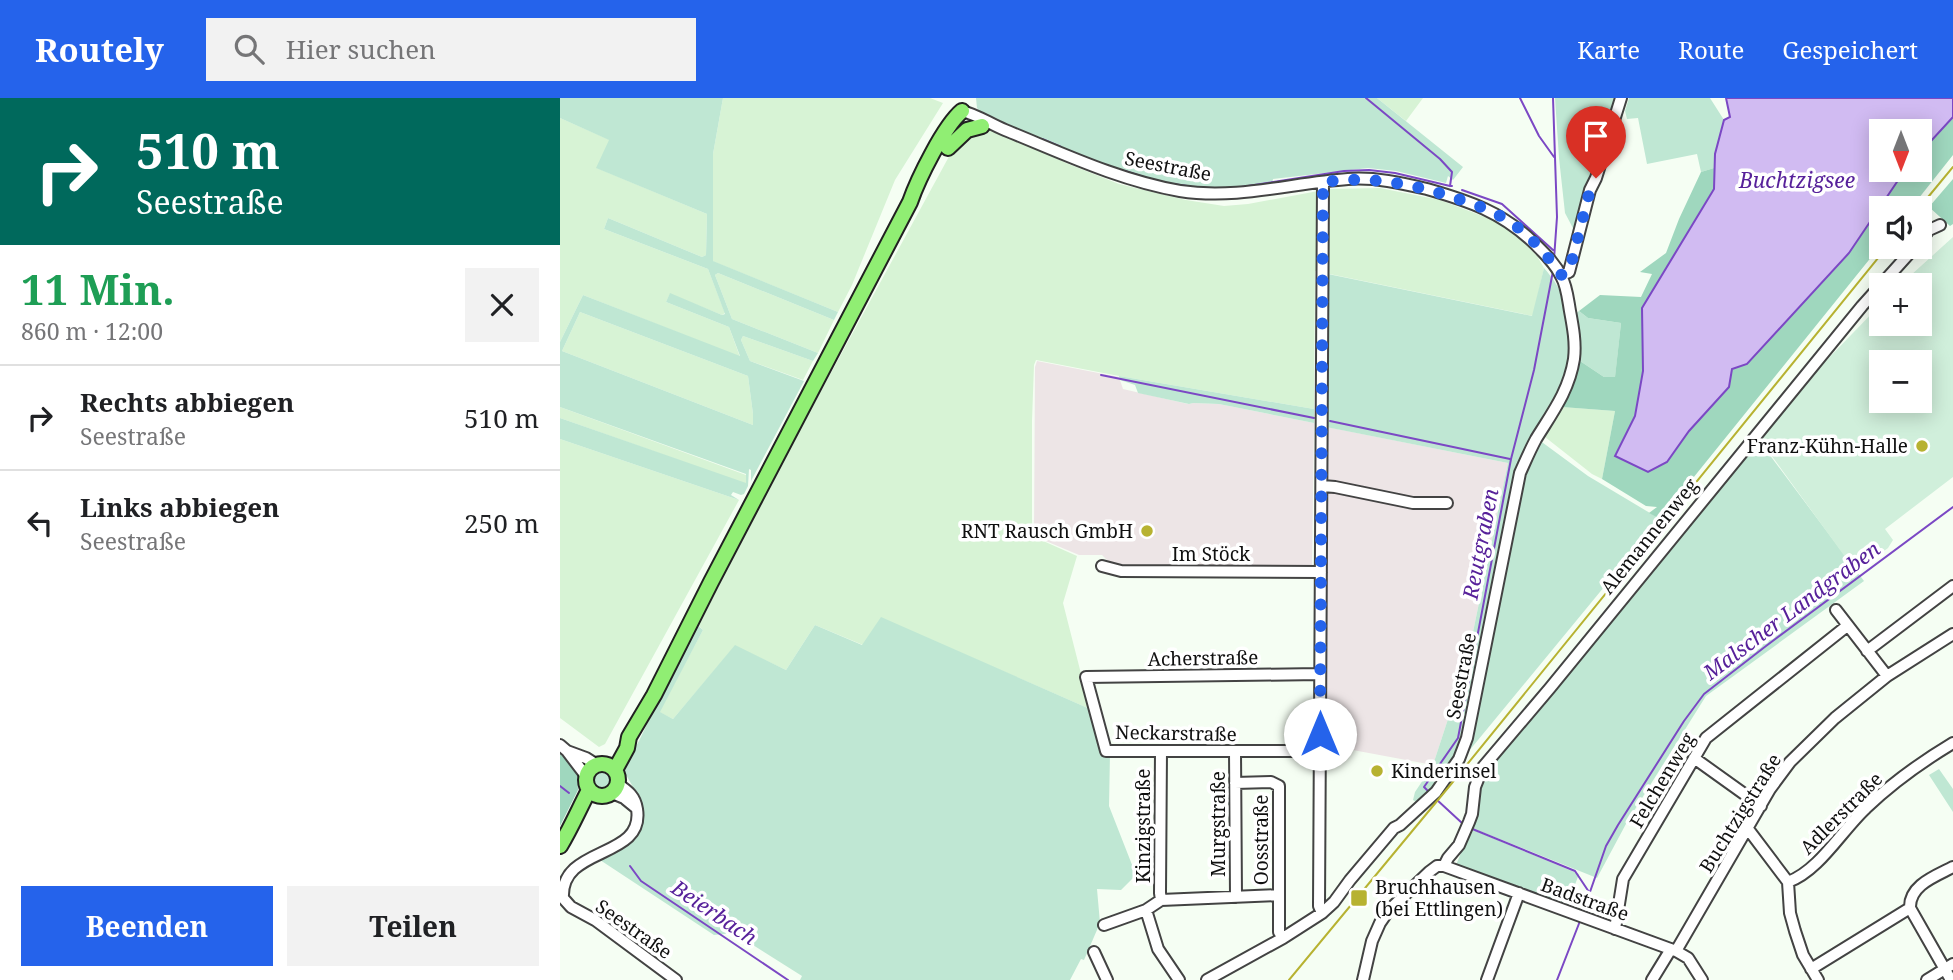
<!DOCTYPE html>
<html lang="de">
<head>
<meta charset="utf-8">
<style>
  :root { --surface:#fff; --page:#f2f2f2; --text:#202124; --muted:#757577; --line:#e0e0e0; --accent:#2563eb }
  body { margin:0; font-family:"Noto Serif",serif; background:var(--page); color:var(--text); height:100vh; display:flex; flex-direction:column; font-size:26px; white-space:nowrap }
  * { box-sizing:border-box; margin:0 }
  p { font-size:23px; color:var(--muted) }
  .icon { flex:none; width:38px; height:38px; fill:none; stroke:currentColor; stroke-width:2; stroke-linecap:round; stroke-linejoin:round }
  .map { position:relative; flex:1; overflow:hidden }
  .details { display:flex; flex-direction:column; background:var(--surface); width:560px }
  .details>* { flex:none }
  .top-card { background:#00695c; color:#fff; overflow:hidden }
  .needle { width:46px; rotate:180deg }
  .controls { position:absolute; left:1309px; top:21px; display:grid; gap:14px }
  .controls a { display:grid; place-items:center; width:63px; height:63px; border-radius:0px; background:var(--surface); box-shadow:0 4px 18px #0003; font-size:35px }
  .pin { position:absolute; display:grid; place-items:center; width:60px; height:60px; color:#fff; margin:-72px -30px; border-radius:50% 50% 50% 0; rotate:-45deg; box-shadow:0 0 7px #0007 }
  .pin .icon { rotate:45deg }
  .me { position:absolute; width:77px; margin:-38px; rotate:0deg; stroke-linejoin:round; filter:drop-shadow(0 0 5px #0008) }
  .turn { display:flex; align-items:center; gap:24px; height:147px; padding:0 21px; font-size:32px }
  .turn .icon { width:91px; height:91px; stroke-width:2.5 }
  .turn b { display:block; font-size:49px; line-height:60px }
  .round { display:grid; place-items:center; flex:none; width:74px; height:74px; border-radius:0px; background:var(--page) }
  .head { display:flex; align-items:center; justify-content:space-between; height:119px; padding:0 21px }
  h1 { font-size:42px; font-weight:700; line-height:52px; color:#1e9e55 }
  .primary-button { display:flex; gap:14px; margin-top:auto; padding:14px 21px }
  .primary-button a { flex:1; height:80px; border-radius:0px; background:var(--accent); color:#fff; font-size:28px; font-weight:700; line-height:80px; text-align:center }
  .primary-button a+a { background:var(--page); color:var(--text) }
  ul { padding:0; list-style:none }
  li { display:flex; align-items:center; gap:21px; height:105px; padding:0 21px; border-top:2px solid var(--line) }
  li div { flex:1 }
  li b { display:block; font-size:26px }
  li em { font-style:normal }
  header { display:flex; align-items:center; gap:42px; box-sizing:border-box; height:98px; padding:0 35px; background:var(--accent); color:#fff }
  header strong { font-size:33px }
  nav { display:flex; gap:38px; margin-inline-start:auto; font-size:24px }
  .search { width:490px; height:63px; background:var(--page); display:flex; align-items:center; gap:18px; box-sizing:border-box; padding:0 24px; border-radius:0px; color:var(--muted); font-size:26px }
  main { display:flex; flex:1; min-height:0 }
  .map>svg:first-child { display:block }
</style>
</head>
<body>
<header>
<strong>Routely</strong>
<div class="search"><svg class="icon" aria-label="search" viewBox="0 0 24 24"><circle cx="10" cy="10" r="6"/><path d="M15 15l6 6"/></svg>Hier suchen</div>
<nav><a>Karte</a><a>Route</a><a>Gespeichert</a></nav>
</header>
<main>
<section class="details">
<div class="top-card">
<div class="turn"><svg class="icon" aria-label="right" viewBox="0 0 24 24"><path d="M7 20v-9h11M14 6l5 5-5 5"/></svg><div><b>510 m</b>Seestraße</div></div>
</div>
<div class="head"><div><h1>11 Min.</h1><p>860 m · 12:00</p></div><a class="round"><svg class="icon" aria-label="close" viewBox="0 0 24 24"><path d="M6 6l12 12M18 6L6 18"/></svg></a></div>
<ul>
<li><svg class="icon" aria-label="right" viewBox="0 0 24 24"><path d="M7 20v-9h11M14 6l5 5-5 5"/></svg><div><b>Rechts abbiegen</b><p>Seestraße</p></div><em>510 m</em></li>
<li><svg class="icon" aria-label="left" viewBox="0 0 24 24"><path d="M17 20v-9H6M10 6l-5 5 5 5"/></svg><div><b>Links abbiegen</b><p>Seestraße</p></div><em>250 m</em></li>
</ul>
<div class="primary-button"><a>Beenden</a><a>Teilen</a></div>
</section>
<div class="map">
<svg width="1393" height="882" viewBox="0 0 1393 882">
  <rect width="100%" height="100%" fill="#f5fef3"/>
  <path fill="#ede5e6" d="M477,263L559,279L563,291L628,306L633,305L659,306L754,325L752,469H554L542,457H519L474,438L475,269Z
    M767,329L948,365L907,563L873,667L766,647Z"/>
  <path fill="#d7f3d5" d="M163,0H370L383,5L335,82L292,187L278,214L152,163L153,56Z
    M817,0H863L846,23Z
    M0,20L50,42L37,70L147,116L146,157L142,159L48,120L44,131L148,171L165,215L162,217L110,196L106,204L169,229L180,259L23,197L0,244Z
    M423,32L437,34L462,42L506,65L559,86L626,102L664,108L688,106L769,91L820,90L880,102L938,124L959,140L977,158L984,170L973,218L755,173L754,311L559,278L476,262L474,267L472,323V438L517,458L503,505L530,611L321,520L303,547L255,527L226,572L175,548L113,621L99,614L143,532L135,524L392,53L403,39Z
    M158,175L274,222L258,255L172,221L155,177Z
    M20,214L188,278L193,316V327L2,253Z
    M183,238L253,263L243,282L190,263L181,242Z
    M0,309L186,377V386L0,320Z
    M1002,309L1055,313L1042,381L1032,376L985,339V333Z
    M0,341L179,402L45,646L39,649L0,620Z"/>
  <path fill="#bfe7d3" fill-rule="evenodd" d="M0,0H163L153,56V163L278,214L274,222L158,175L155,177L172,221L258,255L253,263L183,238L181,242L190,263L244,283L191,383V372L189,371L188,388L184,396L181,397L173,394L171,397L179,402L0,341V320L186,385V376L0,309V244L23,197L180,258L169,229L106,204L110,195L162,217L165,216L148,171L44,131L48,120L142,159L146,157L147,116L36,70L49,42L0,20ZM20,214L188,278L193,316V327L2,253Z
    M416,0H817L903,69L893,82L888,78L886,85L836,73L808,70L713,81L711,90L688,93L614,89L534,66L423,17L417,10Z
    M995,0H1058L1015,134L1005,115L999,60Z
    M1069,0H1150L1164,22L1155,56L1154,70L1141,74L1137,56L1087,66L1078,20L1067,21L1065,13Z
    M984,170C1001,190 1003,197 1007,223C1009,233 1012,245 1011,255C1009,286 991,314 975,339L1028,378L1100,421L904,659L895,658L859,706L853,702L855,694L873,667L907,563L948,365L766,329L768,176L972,218Z
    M1019,213L1028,220L1061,225L1055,280L1044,279L1017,261L1014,217Z
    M559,278L754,311V325L659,306L633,305L629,306L578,295L575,287L560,282Z
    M1197,340L1304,483L1146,598L1067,724L1037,780L912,730L920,664Z
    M321,519L530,611L541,656H550L549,708L576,777L561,792L537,791L540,825L524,862L521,861L510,882H240L242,878L174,835L154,837L37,760C68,747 103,730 70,693L73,689L65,675L66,664L79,643L135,525L143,532L100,614L113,621L175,547L226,572L255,527L302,547Z
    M30 682a12 12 0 1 1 24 0a12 12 0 1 1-24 0Z
    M1379,671L1393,691V714L1369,677Z
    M911,731L1019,776L1007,808L896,767Z"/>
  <path fill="#9fd7be" d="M1393,19V57L1351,110H1321V147L1100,421L1089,415L1097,409L1086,408L1042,381L1055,313L1002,309L1017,261L1044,279H1055L1061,225L1028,220L1019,213L1040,197L1081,199L1092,176L1080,174L1106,155L1119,121L1141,74L1154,70V90L1083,210V273L1075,318L1055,357L1107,364L1172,271L1289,155L1344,73L1360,72V55Z
    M1393,81V126L1390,128L1369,109Z
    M0,656L17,671L18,692L0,728Z"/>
  <path fill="#d0efdb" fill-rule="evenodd" d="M1393,139V379L1325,431L1333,442L1328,450L1296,474L1198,339L1233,297L1321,206V226H1360V187H1340ZM1321,264H1360V303H1321Z"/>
  <path fill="#d1bbf2" stroke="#7b48c4" stroke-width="2" d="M1166,0H1393V19L1360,55V33H1321V72H1345L1289,155L1187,266L1172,271L1169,289L1129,333L1107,364L1088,374L1055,358L1075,318L1083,273L1082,210L1154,91L1155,56L1164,22L1170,19Z"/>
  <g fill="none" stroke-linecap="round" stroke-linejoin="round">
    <path stroke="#7b48c4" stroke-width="2" d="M806,0L880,61L892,74L890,88H892
      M960,0L979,38L994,59
      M993,0L997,119L994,161
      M482,41L501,49
      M565,73L593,82
      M605,85L627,88
      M633,89L648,90
      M675,90L784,73L809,72L835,75L890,88
      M902,92L942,106L993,152
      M541,277L754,320
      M770,323L950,361
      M0,688L9,695
      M869,694L864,689L898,640L951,361L974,272L993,173
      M876,701L902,725
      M910,730L1015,773L1029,794
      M70,768L81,783L228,882
      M1023,814L1046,748L1058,727L1124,623L1144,596L1206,548L1393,409
      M997,882L1020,823"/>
    <g stroke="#434343" stroke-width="14">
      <path id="minor" d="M402,13C418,17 430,26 445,32C502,55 558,82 620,93C677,102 732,85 788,81C815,79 841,85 867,91C909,103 942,114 974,145C984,155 995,165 1001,178C1007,188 1008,202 1010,213C1013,229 1016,245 1014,261C1009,293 992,315 976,341C970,352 965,364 960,375L907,640L899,661L876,694L840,727L834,730L790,782L774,804L762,815L723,840L647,882
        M1360,143L1369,132L1380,127
        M1001,177L1009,174L1030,92L1036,80L1061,0
        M762,388L775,389L853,405H887
        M542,468L561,473L761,474
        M1276,512L1327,578
        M1307,553L1393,488
        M760,576L526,579L546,653H760
        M0,647L7,653L26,678
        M7,653L26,660L37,667
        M601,653L600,795L601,802
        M675,653L676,799
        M1134,660L1201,708
        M675,685L711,684L719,688V834L723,840
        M58,686C68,693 75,698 77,711C85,762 0,747 3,800L11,809L35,822L116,882
        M52,695L64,700L75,709
        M1188,731L1228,784L1230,815L1235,833L1243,857L1258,882
        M884,768L888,760L899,747L909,724L912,716L915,689L923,669L990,590L1302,208L1355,149
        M884,768L1116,853L1128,860L1142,882
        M1228,784C1259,773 1282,732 1306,710C1332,685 1363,663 1393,645
        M586,812L598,851L619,882
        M762,815L759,808L763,84
        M544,827L586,812L601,802L719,797
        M1055,831L1063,781L1146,640L1287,528
        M1116,853L1210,691L1230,664L1275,620L1327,578L1393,536
        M534,854L547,882
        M1251,871L1350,810
        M803,882L812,843L820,825L829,812L869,774L877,768H884
        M927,882L959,795
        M1092,882L1111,851
        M1367,882L1393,866
        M1391,882L1350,810C1349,787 1376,778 1393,769"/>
    </g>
    <g stroke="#212121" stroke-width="18">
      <path id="major" d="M388,50L407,32L422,28
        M26 682a16 16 0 1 1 32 0a16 16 0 1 1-32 0Z
        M55,672L67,650L69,639L94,597L151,484L350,104C358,81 384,28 402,13
        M0,748C11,730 19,711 29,692"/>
    </g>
    <use href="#minor" stroke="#fff" stroke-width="10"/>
    <use href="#major" stroke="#90ee73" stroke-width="14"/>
    <path stroke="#b7b231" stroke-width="2" d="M1359,110L1393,69
      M729,882L892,685L1327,149"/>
  </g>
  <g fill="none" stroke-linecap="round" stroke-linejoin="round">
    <path stroke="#2563eb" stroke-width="12" stroke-dasharray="0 21.6" d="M760,636L763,84C811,78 849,85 895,100C910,105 926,110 940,118C965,131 986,155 1001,177L1009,174L1030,92L1036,80"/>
  </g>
  <g fill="#b7b231" stroke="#fff" stroke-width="2.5">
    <circle cx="1362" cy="348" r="7"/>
    <circle cx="587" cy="433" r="7"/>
    <circle cx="817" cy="673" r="7"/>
    <rect x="790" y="791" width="18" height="18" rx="3.5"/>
  </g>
  <g text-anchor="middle" stroke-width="7" stroke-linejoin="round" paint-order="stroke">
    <g font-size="19" fill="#101010" stroke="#fff">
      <text transform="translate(608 68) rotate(11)" y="7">Seestraße</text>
      <text transform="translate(1089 438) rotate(-51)" y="7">Alemannenweg</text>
      <text x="651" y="463">Im Stöck</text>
      <text transform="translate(643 560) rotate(-1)" y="7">Acherstraße</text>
      <text transform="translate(901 578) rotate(-79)" y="7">Seestraße</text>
      <text transform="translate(616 635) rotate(1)" y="7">Neckarstraße</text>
      <text transform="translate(1102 682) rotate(-59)" y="7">Felchenweg</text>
      <text transform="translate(1180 715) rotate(-58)" y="7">Buchtzigstraße</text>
      <text transform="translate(1281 715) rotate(-45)" y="7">Adlerstraße</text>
      <text transform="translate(658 726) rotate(-90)" y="7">Murgstraße</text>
      <text transform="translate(583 728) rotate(-90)" y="7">Kinzigstraße</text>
      <text transform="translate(701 742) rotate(-90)" y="7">Oosstraße</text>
      <text transform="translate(1025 801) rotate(20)" y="7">Badstraße</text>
      <text transform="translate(74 831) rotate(35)" y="7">Seestraße</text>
    </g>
    <g font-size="19" fill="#101010" stroke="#fff" text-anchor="end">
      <text x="1348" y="355">Franz-Kühn-Halle</text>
      <text x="573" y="440">RNT Rausch GmbH</text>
      <text x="831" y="680" text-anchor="start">Kinderinsel</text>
      <text x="815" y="796" text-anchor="start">Bruchhausen<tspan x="815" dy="22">(bei Ettlingen)</tspan></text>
    </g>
    <g font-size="21" font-style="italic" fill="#57219a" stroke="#fff">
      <text x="1237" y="90">Buchtzigsee</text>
      <text transform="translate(921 446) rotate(-79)" y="7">Reutgraben</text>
      <text transform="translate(1232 513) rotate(-37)" y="7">Malscher Landgraben</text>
      <text transform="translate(154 815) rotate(34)" y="7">Beierbach</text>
    </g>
  </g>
</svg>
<div class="controls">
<a><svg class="needle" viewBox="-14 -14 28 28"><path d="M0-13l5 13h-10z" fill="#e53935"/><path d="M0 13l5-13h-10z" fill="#757577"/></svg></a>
<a><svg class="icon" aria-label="sound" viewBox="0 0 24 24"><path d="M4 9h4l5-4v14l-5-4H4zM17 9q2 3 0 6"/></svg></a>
<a>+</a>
<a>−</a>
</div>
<div class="pin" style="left:1036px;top:80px;background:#d93025"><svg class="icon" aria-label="arrive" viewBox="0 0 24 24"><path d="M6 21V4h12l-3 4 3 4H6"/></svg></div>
<svg class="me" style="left:760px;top:636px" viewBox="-20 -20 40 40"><circle r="19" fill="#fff"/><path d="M0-13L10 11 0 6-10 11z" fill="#2563eb"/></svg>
</div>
</main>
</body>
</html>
